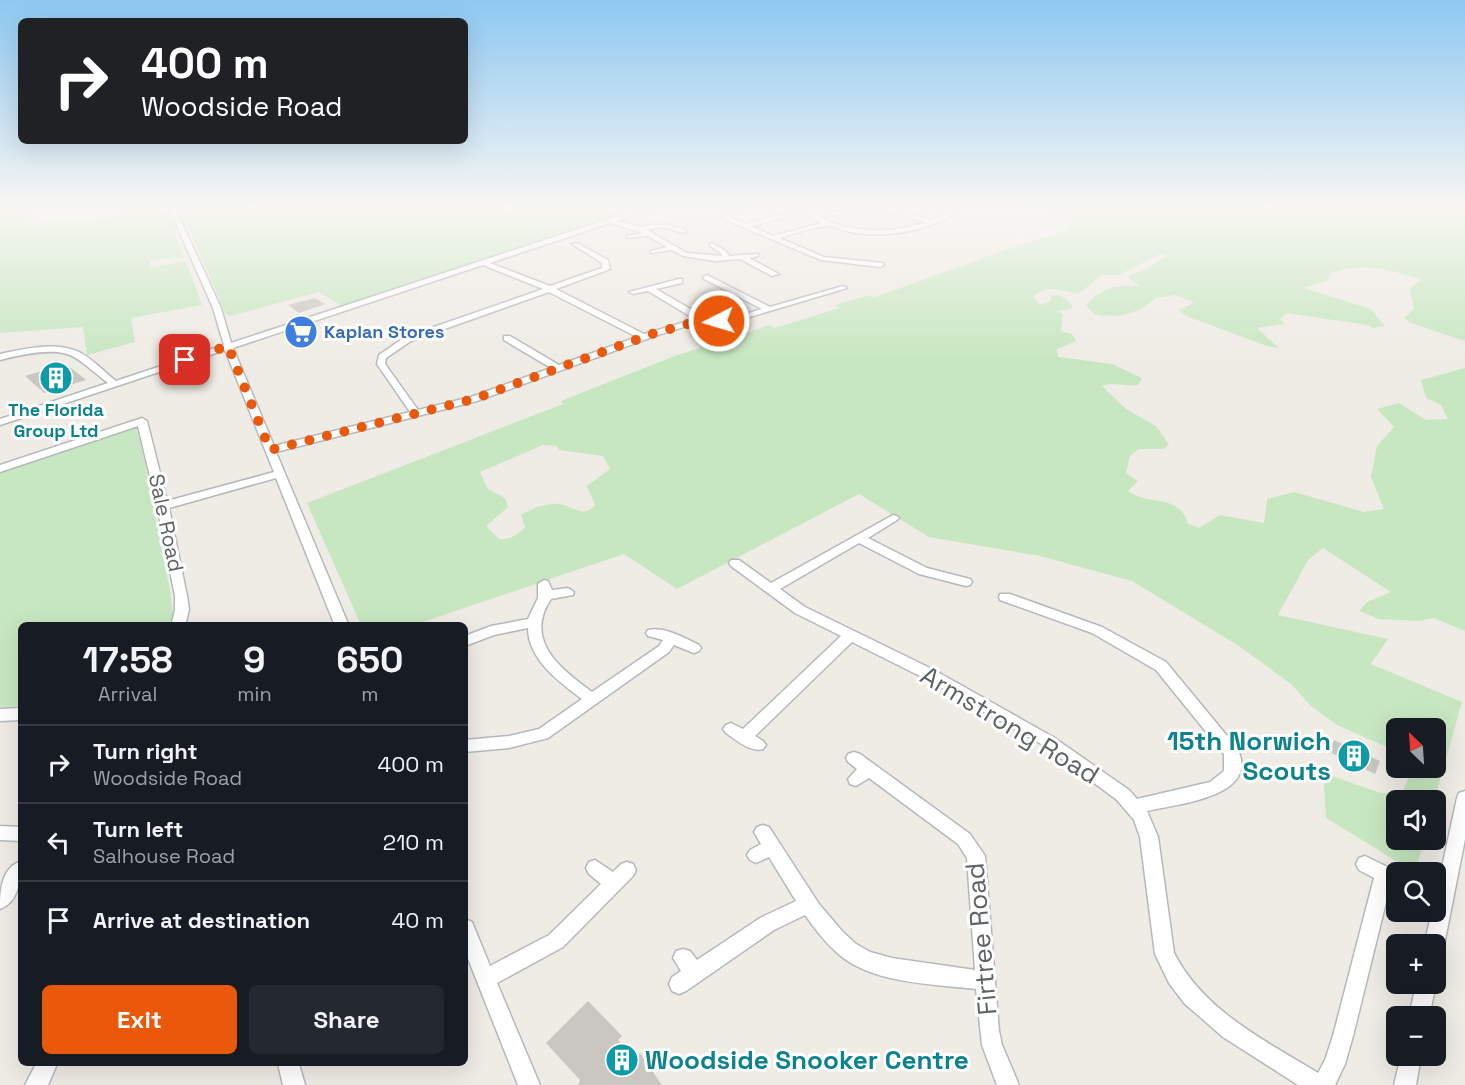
<!DOCTYPE html>
<html lang="en">
<head>
<meta charset="utf-8">
<style>
  :root { --surface:#171b24; --page:#242831; --text:#f1f3f6; --muted:#9ea1a6; --line:#363941; --accent:#ea580c }
  body { margin:0; font-family:"Space Grotesk",sans-serif; background:var(--page); color:var(--text); height:100vh; display:flex; flex-direction:column; font-size:22px; white-space:nowrap }
  * { box-sizing:border-box; margin:0 }
  p { font-size:20px; color:var(--muted) }
  .icon { flex:none; width:33px; height:33px; fill:none; stroke:currentColor; stroke-width:2; stroke-linecap:round; stroke-linejoin:round }
  .map { position:relative; flex:1; overflow:hidden }
  .side { position:absolute; left:18px; top:622px; width:450px; height:444px; display:flex; flex-direction:column; background:var(--surface); border-radius:9px; box-shadow:0 6px 24px #0002 }
  .side>* { flex:none }
  .top-card { position:absolute; left:18px; top:18px; width:450px; height:126px; border-radius:9px; box-shadow:0 6px 24px #0002; background:#202124; color:#fff; overflow:hidden }
  .needle { width:39px; rotate:335deg }
  .controls { position:absolute; left:1386px; top:718px; display:grid; gap:12px }
  .controls a { display:grid; place-items:center; width:60px; height:60px; border-radius:9px; background:var(--surface); box-shadow:0 6px 24px #0002; font-size:30px }
  .pin { position:absolute; display:grid; place-items:center; width:51px; height:51px; color:#fff; margin:-26px; border-radius:12px; box-shadow:0 3px 9px #0006 }
  .me { position:absolute; width:66px; margin:-33px; rotate:265deg; stroke-linejoin:round; filter:drop-shadow(0 0 4px #0008) }
  .turn { display:flex; align-items:center; gap:21px; height:126px; padding:0 24px; font-size:27px }
  .turn .icon { width:78px; height:78px; stroke-width:2.5 }
  .turn b { display:block; font-size:42px; line-height:51px }
  .eta { display:flex; justify-content:space-evenly; align-items:center; height:102px; text-align:center }
  .eta b { font-size:36px; font-weight:600; line-height:42px }
  .cta { display:flex; gap:12px; margin-top:auto; padding:12px 24px }
  .cta a { flex:1; height:69px; border-radius:9px; background:var(--accent); color:#fff; font-size:24px; font-weight:600; line-height:69px; text-align:center }
  .cta a+a { background:var(--page); color:var(--text) }
  ul { padding:0; list-style:none }
  li { display:flex; align-items:center; gap:18px; height:78px; padding:0 24px; border-top:2px solid var(--line) }
  li div { flex:1 }
  li b { display:block; font-size:22px }
  li em { font-style:normal }
  .map>svg:first-child { display:block }
</style>
</head>
<body>
<div class="map">
<svg width="1465" height="1085" viewBox="0 0 1465 1085">
  <rect width="100%" height="100%" fill="#efebe5"/>
  <path fill="#c7e7c1" fill-rule="evenodd" d="M0,206H34L32,208L35,210L19,223L21,224L112,218L122,215L128,206H166L184,258L179,259L177,257L150,261V267L186,261L202,305L131,318L135,342L87,355L83,327L0,333Z
    M197,206H650L342,306L319,292L230,316L226,314L181,211Z
    M1022,206L1079,209L1080,206H1465V341L1411,323L1404,318L1414,309L1410,289L1421,279C1387,270 1365,261 1331,273L1328,280L1304,288L1371,309L1385,326L1373,328L1368,325L1286,313L1280,319L1284,324L1257,328L1279,348L1267,346L1186,316L1179,310L1194,303L1176,295L1155,298C1140,314 1115,319 1094,314L1086,305C1106,285 1113,286 1139,286L1127,276L1146,269L1167,255L1160,254L1119,275H1102L1078,294C1061,290 1047,284 1033,297L1040,305L1051,301V296L1059,295L1070,302L1073,309L1057,311L1063,314L1061,331L1072,334L1076,341L1057,349L1058,357L1112,364L1142,378L1138,385C1124,387 1114,381 1102,386L1126,409L1156,426L1169,445L1163,449H1139L1130,456L1126,473L1138,481L1128,491C1151,507 1179,493 1188,524L1199,528L1220,515L1264,523L1267,499L1294,492L1364,512L1384,509L1371,477L1377,446L1394,427L1377,409L1399,403L1426,420L1448,419L1441,405L1426,398L1421,380L1465,368V631L1434,618L1420,621L1379,619L1359,611L1367,602L1391,592L1323,548L1308,560L1278,615L1388,639L1371,664L1462,702L1434,801H1396V840H1423L1416,873L1326,818L1323,773L1381,793H1402L1413,768H1436V729H1396V751L1337,725L1311,706L1291,684L1239,646L1132,581L1040,556L929,537L859,494L677,589L624,554L414,625H361L307,503L563,404L561,401L672,357L770,325L775,328L840,308L835,305L866,296L875,297L1025,243L1064,232L1073,216ZM543,445L557,446L559,450L603,456L610,469L587,486L595,505C583,519 573,506 559,504C546,503 532,508 521,515L525,527C518,535 510,540 499,539L486,526L508,507L505,498L488,489L480,472Z
    M129,428L137,430L142,447L171,596L173,614L169,625L21,626V706L0,707V472Z"/>
  <path fill="#cac6c1" d="M315,298L325,304L299,313L288,305Z
    M66,364L86,380L44,393L25,376Z
    M1334,740L1380,761L1375,774L1329,752Z
    M588,1001L622,1036L618,1040L636,1058L640,1053L662,1085H578L580,1080L546,1043Z"/>
  <g fill="none" stroke-linecap="round" stroke-linejoin="round">
    <g stroke="#b5b9bc" stroke-width="3">
      <path id="minor" d="M168,206H174L221,308L231,343L648,206H658L617,221L641,227L662,223L686,230V232L684,233L662,227L647,230L687,253L722,256L721,253L710,246V244L712,243L726,251L729,256L758,254V256L749,258L779,274L772,276L740,259L716,261L683,256L672,250L651,253V251L667,247L648,236L627,238V236L643,233L610,223L490,263L550,286L602,268V263L572,244L577,243L608,260L610,269L556,289L644,334L692,320L688,315L648,291L633,294L629,292L679,279H682V283L656,289L694,311L700,319L742,315L762,309L704,279L703,277L707,275L770,307L843,286L847,288L743,319L690,325L655,336L477,401L276,452L349,626H335L276,478L169,508L187,596L189,610L185,626H171L175,610V596L157,506L138,426L0,472V465L142,418L147,421L167,501L274,472L225,350L0,425V419L108,383C97,375 86,364 74,357C56,346 19,355 0,360V354C24,349 55,341 79,352C92,358 104,372 116,381L224,345L213,308ZM483,265L543,289L405,337L379,355L377,364L410,412L274,446L233,348ZM549,292L637,337L559,365L510,336H504V340L551,368L471,397L418,410L385,364L386,358L411,341Z
        M732,206H739L729,215L731,218L745,224L798,211L790,206H798L812,213L842,212V214L840,215L818,216C852,234 890,234 925,222L883,210L847,214L845,211L884,206L931,220L951,211L933,206L955,209L959,206H967C938,229 893,238 856,233C847,232 838,228 829,226C818,225 791,235 779,238L824,257L883,263L884,265L880,267L821,260L726,220L723,215ZM803,213L822,223L773,236L751,226Z
        M893,515L897,516L899,518L897,520L868,538L927,568L970,579L972,582L970,585L966,586L919,574L859,543L780,589L805,607L934,670L1053,737L1129,790L1137,799L1210,782L1224,771V754L1156,670L1092,633L1000,600L999,597L1000,594H1010L1102,627L1166,662L1237,748C1262,797 1176,804 1147,811L1158,837L1174,953C1204,1011 1264,1040 1318,1073L1325,1060L1333,1036L1374,878L1359,870L1356,864L1359,858L1365,856L1400,873H1396V888L1390,886L1353,1036L1345,1064L1335,1085H1298L1223,1037L1184,1003L1169,983L1155,954L1140,837L1134,820L1117,800L1043,745L924,678L852,642L755,736L763,741L766,745L763,749C751,753 736,740 726,733L723,729L726,725L731,723L743,729L841,636L795,613L731,566L729,563L731,560H739L771,583Z
        M544,580L548,581L552,590L568,588L574,592L573,595L551,599C548,604 544,610 543,616C533,650 569,675 592,692L659,646L663,640L648,636L646,633L648,630C664,626 685,638 699,645L701,648L699,651L694,653L674,645L669,652L548,738L509,748L465,752V740L509,736L539,729L582,699C559,682 528,659 528,628L494,635L465,646V636L491,626L528,619L538,598V584Z
        M21,708V720L0,721V709Z
        M854,752L860,754L970,834L985,856L999,1031L1002,1045L1019,1085H997L982,1045L976,989C933,984 878,984 842,957C827,945 816,930 805,915L774,930L686,991L679,994L672,991L669,984L672,977L681,971L673,958L676,951L683,949L690,951L697,960L760,918L796,901L769,857L756,863L750,860L747,855L750,850L761,844L754,832L757,827L763,825L769,827L819,904L842,931L856,944L870,952L892,958L975,970L967,858L958,844L869,778L856,786L850,784L848,779L857,769L848,762L846,758L848,754Z
        M1465,791V839L1444,945L1441,951L1436,954V945H1424L1432,912H1436V895L1457,798L1459,793Z
        M0,826L21,827V841L0,840Z
        M595,860L613,872L621,864L627,862L633,864L636,870L633,876L563,947L497,983L540,1085H518L465,951V919L472,922L490,966L549,935L601,884L589,874L586,868L589,862Z
        M21,861C21,879 19,902 0,909C0,892 1,868 21,861Z
        M1436,983V984L1429,1017H1409L1416,984Z
        M1401,1056H1421L1416,1085H1394Z
        M36,1064H57L48,1085H25Z
        M278,1064H299L305,1085H283Z"/>
    </g>
    <use href="#minor" fill="#fff" fill-rule="evenodd"/>
  </g>
  <linearGradient id="sky" x2="0" y2="1"><stop stop-color="#8dc8f1"/><stop offset="0.58" stop-color="#f8f6f3"/><stop offset="1" stop-color="#f8f6f3" stop-opacity="0"/></linearGradient>
  <rect width="1465" height="358" fill="url(#sky)"/>
  <g fill="none" stroke-linecap="round" stroke-linejoin="round">
    <path stroke="#ea580c" stroke-width="10" stroke-dasharray="0 18" d="M185,360L228,346L270,450L474,399L652,334L695,322L719,321"/>
  </g>
  <defs>
    <g id="supermarket-disc" transform="scale(1.725)"><circle r="9.5" fill="#3f7fe0" stroke="#fff"/><path d="M-6-5.5h2.5l.6 2H6L4.5 2H-2.5L-4.4-4H-6ZM-1.5 3.2a1.3 1.3 0 1 0 .1 0ZM3 3.2a1.3 1.3 0 1 0 .1 0Z" fill="#fff"/></g>
    <g id="building-disc" transform="scale(1.725)"><circle r="9.5" fill="#0f9aa8" stroke="#fff"/><path d="M-4-6H4V6H1V3H-1V6H-4ZM-2.5-4.3h1.7v1.8h-1.7ZM.8-4.3h1.7v1.8H.8ZM-2.5-1h1.7V.8h-1.7ZM.8-1h1.7V.8H.8Z" fill="#fff"/></g>
  </defs>
  <g fill-rule="evenodd">
    <use href="#supermarket-disc" x="301" y="332"/>
    <use href="#building-disc" x="56" y="378"/>
    <use href="#building-disc" x="1354" y="756"/>
    <use href="#building-disc" x="622" y="1060"/>
  </g>
  <g text-anchor="middle" stroke-width="6" stroke-linejoin="round" paint-order="stroke">
    <g font-size="18" font-weight="bold" fill="#366cbe" stroke="#fff" text-anchor="start">
      <text x="324" y="338">Kaplan Stores</text>
    </g>
    <g font-size="18" font-weight="bold" fill="#0d838f" stroke="#fff">
      <text x="56" y="416">The Florida<tspan x="56" dy="21">Group Ltd</tspan></text>
    </g>
    <g font-size="21" fill="#5c6266" stroke="#fff">
      <text transform="translate(166 523) rotate(78)" y="7">Sale Road</text>
    </g>
    <g font-size="26" fill="#5c6266" stroke="#fff">
      <text transform="translate(1010 725) rotate(31)" y="9">Armstrong Road</text>
      <text transform="translate(981 939) rotate(-95)" y="9">Firtree Road</text>
    </g>
    <g font-size="26" font-weight="bold" fill="#0d838f" stroke="#fff" text-anchor="end">
      <text x="1331" y="750">15th Norwich<tspan x="1331" dy="30">Scouts</tspan></text>
      <text x="645" y="1069" text-anchor="start">Woodside Snooker Centre</text>
    </g>
  </g>
</svg>
<div class="controls">
<a><svg class="needle" viewBox="-14 -14 28 28"><path d="M0-13l5 13h-10z" fill="#e53935"/><path d="M0 13l5-13h-10z" fill="#9ea1a6"/></svg></a>
<a><svg class="icon" aria-label="sound" viewBox="0 0 24 24"><path d="M4 9h4l5-4v14l-5-4H4zM17 9q2 3 0 6"/></svg></a>
<a><svg class="icon" aria-label="search" viewBox="0 0 24 24"><circle cx="10" cy="10" r="6"/><path d="M15 15l6 6"/></svg></a>
<a>+</a>
<a>−</a>
</div>
<div class="pin" style="left:185px;top:360px;background:#d93025"><svg class="icon" aria-label="arrive" viewBox="0 0 24 24"><path d="M6 21V4h12l-3 4 3 4H6"/></svg></div>
<svg class="me" style="left:719px;top:321px" viewBox="-20 -20 40 40"><circle r="17" fill="#ea580c" stroke="#fff" stroke-width="3"/><path d="M0-11L8 9 0 5-8 9z" fill="#fff"/></svg>
<div class="top-card">
<div class="turn"><svg class="icon" aria-label="right" viewBox="0 0 24 24"><path d="M7 20v-9h11M14 6l5 5-5 5"/></svg><div><b>400 m</b>Woodside Road</div></div>
</div>
<section class="side">
<div class="eta">
<div><b>17:58</b><p>Arrival</p></div>
<div><b>9</b><p>min</p></div>
<div><b>650</b><p>m</p></div>
</div>
<ul>
<li><svg class="icon" aria-label="right" viewBox="0 0 24 24"><path d="M7 20v-9h11M14 6l5 5-5 5"/></svg><div><b>Turn right</b><p>Woodside Road</p></div><em>400 m</em></li>
<li><svg class="icon" aria-label="left" viewBox="0 0 24 24"><path d="M17 20v-9H6M10 6l-5 5 5 5"/></svg><div><b>Turn left</b><p>Salhouse Road</p></div><em>210 m</em></li>
<li><svg class="icon" aria-label="arrive" viewBox="0 0 24 24"><path d="M6 21V4h12l-3 4 3 4H6"/></svg><div><b>Arrive at destination</b></div><em>40 m</em></li>
</ul>
<div class="cta"><a>Exit</a><a>Share</a></div>
</section>
</div>
</body>
</html>
